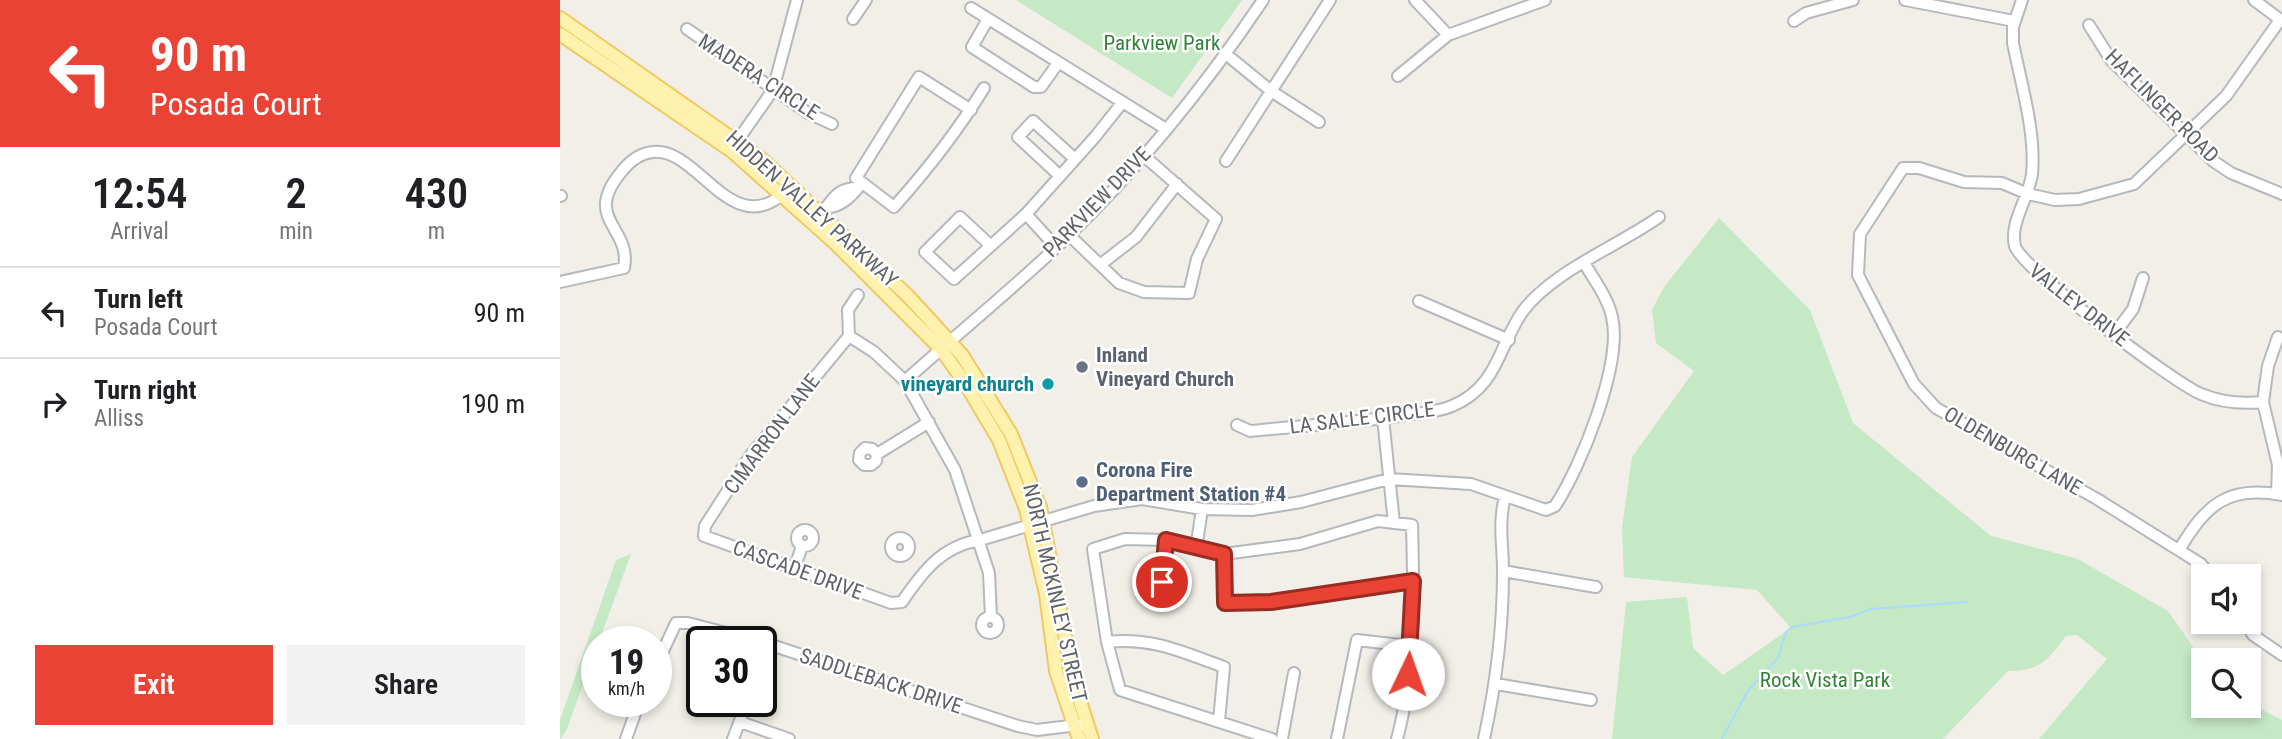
<!DOCTYPE html>
<html lang="en">
<head>
<meta charset="utf-8">
<style>
  :root { --surface:#fff; --page:#f2f2f2; --text:#202124; --muted:#757577; --line:#e0e0e0; --accent:#ea4335 }
  body { margin:0; font-family:"Roboto Condensed",sans-serif; background:var(--page); color:var(--text); height:100vh; display:flex; flex-direction:column; font-size:26px; white-space:nowrap }
  * { box-sizing:border-box; margin:0 }
  p { font-size:23px; color:var(--muted) }
  .icon { flex:none; width:38px; height:38px; fill:none; stroke:currentColor; stroke-width:2; stroke-linecap:round; stroke-linejoin:round }
  .map { position:relative; flex:1; overflow:hidden }
  .panel { display:flex; flex-direction:column; background:var(--surface); width:560px }
  .panel>* { flex:none }
  .banner { background:#ea4335; color:#fff; overflow:hidden }
  .fabs { position:absolute; left:1631px; top:564px; display:grid; gap:14px }
  .fabs a { display:grid; place-items:center; width:70px; height:70px; border-radius:0px; background:var(--surface); box-shadow:0 4px 10px #0003; font-size:35px }
  .speed { position:absolute; left:21px; top:626px; display:flex; gap:14px; font-size:35px; font-weight:700; text-align:center }
  .speed>* { display:grid; place-content:center; width:91px; height:91px; border-radius:50%; background:var(--surface); box-shadow:0 4px 10px #0003; line-height:1 }
  .speed small { font-size:18px; font-weight:400 }
  .speed .limit { border:4px solid #111; border-radius:10px; background:#fff; color:#111 }
  .pin { position:absolute; display:grid; place-items:center; width:60px; height:60px; color:#fff; margin:-30px; border:4px solid #fff; border-radius:50%; box-shadow:0 2px 7px #0007 }
  .me { position:absolute; width:77px; margin:-38px; rotate:3deg; stroke-linejoin:round; filter:drop-shadow(0 0 5px #0008) }
  .turn { display:flex; align-items:center; gap:24px; height:147px; padding:0 35px; font-size:32px }
  .turn .icon { width:91px; height:91px; stroke-width:2.5 }
  .turn b { display:block; font-size:49px; line-height:60px }
  .eta { display:flex; justify-content:space-evenly; align-items:center; height:119px; text-align:center }
  .eta b { font-size:42px; font-weight:600; line-height:49px }
  .cta { display:flex; gap:14px; margin-top:auto; padding:14px 35px }
  .cta a { flex:1; height:80px; border-radius:0px; background:var(--accent); color:#fff; font-size:28px; font-weight:600; line-height:80px; text-align:center }
  .cta a+a { background:var(--page); color:var(--text) }
  ul { padding:0; list-style:none }
  li { display:flex; align-items:center; gap:21px; height:91px; padding:0 35px; border-top:2px solid var(--line) }
  li div { flex:1 }
  li b { display:block; font-size:26px }
  li em { font-style:normal }
  main { display:flex; flex:1; min-height:0 }
  .map>svg:first-child { display:block }
</style>
</head>
<body>
<main>
<section class="panel">
<div class="banner">
<div class="turn"><svg class="icon" aria-label="left" viewBox="0 0 24 24"><path d="M17 20v-9H6M10 6l-5 5 5 5"/></svg><div><b>90 m</b>Posada Court</div></div>
</div>
<div class="eta">
<div><b>12:54</b><p>Arrival</p></div>
<div><b>2</b><p>min</p></div>
<div><b>430</b><p>m</p></div>
</div>
<ul>
<li><svg class="icon" aria-label="left" viewBox="0 0 24 24"><path d="M17 20v-9H6M10 6l-5 5 5 5"/></svg><div><b>Turn left</b><p>Posada Court</p></div><em>90 m</em></li>
<li><svg class="icon" aria-label="right" viewBox="0 0 24 24"><path d="M7 20v-9h11M14 6l5 5-5 5"/></svg><div><b>Turn right</b><p>Alliss</p></div><em>190 m</em></li>
</ul>
<div class="cta"><a>Exit</a><a>Share</a></div>
</section>
<div class="map">
<svg width="1722" height="739" viewBox="0 0 1722 739">
  <rect width="100%" height="100%" fill="#f1efe8"/>
  <path fill="#c5e8c5" d="M456,0H682L612,98Z
    M1159,218L1250,310L1293,423L1431,536L1518,559L1608,611L1633,647L1638,683L1643,686V705H1689V703L1722,720V739H1479L1547,659L1517,635L1506,636C1487,661 1480,671 1448,671L1383,739H1052L1066,602L1127,597L1133,648L1163,675L1231,628L1197,590L1064,577L1062,528L1072,457L1134,371L1096,343L1092,310L1104,287Z
    M71,554L6,731L0,739V720L56,560Z"/>
  <g fill="none" stroke-linecap="round" stroke-linejoin="round">
    <path stroke="#aadaff" stroke-width="2" d="M1162,739L1187,692L1218,658L1226,632L1232,627L1290,617L1311,609L1407,602"/>
    <g stroke="#b5b8bc" stroke-width="14">
      <path id="minor" d="M855,0L888,35
        M1345,0L1454,21
        M1462,0L1453,27V43C1461,84 1476,132 1472,174C1469,198 1449,223 1455,246C1461,268 1614,383 1641,394C1660,402 1683,404 1703,402
        M1694,0L1722,21
        M411,8L606,129
        M293,19L306,0
        M428,19L412,47L474,87H481L498,63
        M1234,21L1246,13L1293,0
        M1529,25L1551,60L1653,161L1671,173L1722,194
        M127,29L248,113L272,124
        M667,55L711,91L759,122
        M838,76L888,35L985,0
        M411,110L359,77L296,178L334,207C368,169 397,132 424,88
        M178,140L213,90L237,0
        M666,161L770,0
        M500,176L458,137L473,121L515,159
        M0,196H1
        M267,207C280,208 293,195 300,185
        M261,213C273,201 276,188 297,188
        M466,214L496,247
        M509,235L559,283L584,292L629,293L637,259L656,219L583,155
        M429,244L400,217L365,252L394,279L466,214L535,137L562,103
        M540,265L576,237L617,184
        M0,282L64,268C72,226 21,220 62,171C70,161 81,153 93,152C138,147 170,239 223,194
        M859,301L949,340
        M1555,333L1573,309L1583,278
        M289,336L190,456L145,526L144,536L331,603L342,602C363,571 382,546 420,540L534,506L582,499L642,509L692,510L741,502L829,479L911,484L986,510L995,506C1021,467 1063,363 1052,317C1048,298 1034,280 1025,264
        M289,336L314,352L345,381L395,470L429,573L431,617
        M289,336L288,310L298,295
        M345,381C398,333 454,288 505,239C579,168 646,85 703,0
        M823,418L834,523
        M677,425L690,431C740,426 790,423 839,416C856,413 876,413 892,406C939,386 938,346 963,311C993,271 1058,246 1099,217
        M317,454L312,449L305,448L300,453L299,460L304,465H311L316,461L317,454L369,422
        M1717,494L1718,465L1703,402L1708,366L1718,337
        M237 538a8 8 0 1 1 16 0a8 8 0 1 1-16 0Z
        M331 547a9 9 0 1 1 18 0a9 9 0 1 1-18 0Z
        M636,549L642,509
        M1619,550C1646,505 1667,485 1722,495
        M664,554L665,603L711,602L853,581
        M234,570L242,546
        M943,571L1036,587
        M1651,576L1641,564L1537,499L1376,408L1354,384L1298,275L1300,234L1343,168H1359L1404,182L1442,183L1468,194L1495,200L1519,199L1574,184L1666,96L1720,20
        M602,582L606,540
        M422 625a8 8 0 1 1 16 0a8 8 0 1 1-16 0Z
        M1684,621L1693,635L1722,655
        M547,642C592,637 622,652 664,667L659,721
        M201,662L208,644
        M96,666L116,623H128L208,644L458,726L477,730L526,724
        M936,684L1031,700
        M180,722L229,739
        M66,739L79,702
        M173,739L187,702
        M712,739L560,690L547,642L533,549L565,539L606,540L664,554L740,544L818,521L852,525C854,593 855,673 837,739
        M722,739L734,673
        M777,739L797,640L849,646
        M924,739C936,684 943,628 943,572C943,542 938,526 945,496"/>
    </g>
    <g stroke="#f2c960" stroke-width="16">
      <path id="major" d="M0,18L203,160L348,296L402,355L451,434L480,507L514,682L532,739
        M0,34L173,152L275,243L381,349L405,383L439,440L466,509L486,594L496,671L519,739"/>
    </g>
    <use href="#minor" stroke="#fff" stroke-width="10"/>
    <use href="#major" stroke="#fff2af" stroke-width="12"/>
  </g>
  <g fill="none" stroke-linecap="round" stroke-linejoin="round">
    <g stroke="#982c22" stroke-width="18">
      <path id="route" d="M602,582L606,540L664,554L665,603L711,602L853,581L848,674"/>
    </g>
    <use href="#route" stroke="#ea4335" stroke-width="12"/>
  </g>
  <circle fill="#6b7280" stroke="#fff" stroke-width="2.5" cx="522" cy="367" r="7"/>
  <circle fill="#0f9aa8" stroke="#fff" stroke-width="2.5" cx="488" cy="384" r="7"/>
  <circle fill="#5c6f8a" stroke="#fff" stroke-width="2.5" cx="522" cy="482" r="7"/>
  <g text-anchor="middle" stroke-width="5" stroke-linejoin="round" paint-order="stroke">
    <g font-size="21" fill="#348238" stroke="#fff">
      <text x="602" y="50">Parkview Park</text>
      <text x="1265" y="687">Rock Vista Park</text>
    </g>
    <g font-size="21" fill="#5f6368" stroke="#fff">
      <text transform="translate(199 77) rotate(33)" y="7">MADERA CIRCLE</text>
      <text transform="translate(1602 106) rotate(45)" y="7">HAFLINGER ROAD</text>
      <text transform="translate(537 202) rotate(-46)" y="7">PARKVIEW DRIVE</text>
      <text transform="translate(252 209) rotate(42)" y="7">HIDDEN VALLEY PARKWAY</text>
      <text transform="translate(1519 305) rotate(38)" y="7">VALLEY DRIVE</text>
      <text transform="translate(802 418) rotate(-7)" y="7">LA SALLE CIRCLE</text>
      <text transform="translate(212 434) rotate(-53)" y="7">CIMARRON LANE</text>
      <text transform="translate(1453 451) rotate(30)" y="7">OLDENBURG LANE</text>
      <text transform="translate(238 570) rotate(20)" y="7">CASCADE DRIVE</text>
      <text transform="translate(495 593) rotate(77)" y="7">NORTH MCKINLEY STREET</text>
      <text transform="translate(321 681) rotate(18)" y="7">SADDLEBACK DRIVE</text>
    </g>
    <g font-size="21" font-weight="bold" fill="#5b616d" stroke="#fff" text-anchor="start">
      <text x="536" y="362">Inland<tspan x="536" dy="24">Vineyard Church</tspan></text>
    </g>
    <g font-size="21" font-weight="bold" fill="#0d838f" stroke="#fff" text-anchor="end">
      <text x="474" y="391">vineyard church</text>
    </g>
    <g font-size="21" font-weight="bold" fill="#4e5e75" stroke="#fff" text-anchor="start">
      <text x="536" y="477">Corona Fire<tspan x="536" dy="24">Department Station #4</tspan></text>
    </g>
  </g>
</svg>
<div class="fabs">
<a><svg class="icon" aria-label="sound" viewBox="0 0 24 24"><path d="M4 9h4l5-4v14l-5-4H4zM17 9q2 3 0 6"/></svg></a>
<a><svg class="icon" aria-label="search" viewBox="0 0 24 24"><circle cx="10" cy="10" r="6"/><path d="M15 15l6 6"/></svg></a>
</div>
<div class="speed"><div>19<small>km/h</small></div><div class="limit">30</div></div>
<div class="pin" style="left:602px;top:582px;background:#d93025"><svg class="icon" aria-label="arrive" viewBox="0 0 24 24"><path d="M6 21V4h12l-3 4 3 4H6"/></svg></div>
<svg class="me" style="left:848px;top:674px" viewBox="-20 -20 40 40"><circle r="19" fill="#fff"/><path d="M0-13L10 11 0 6-10 11z" fill="#ea4335"/></svg>
</div>
</main>
</body>
</html>
